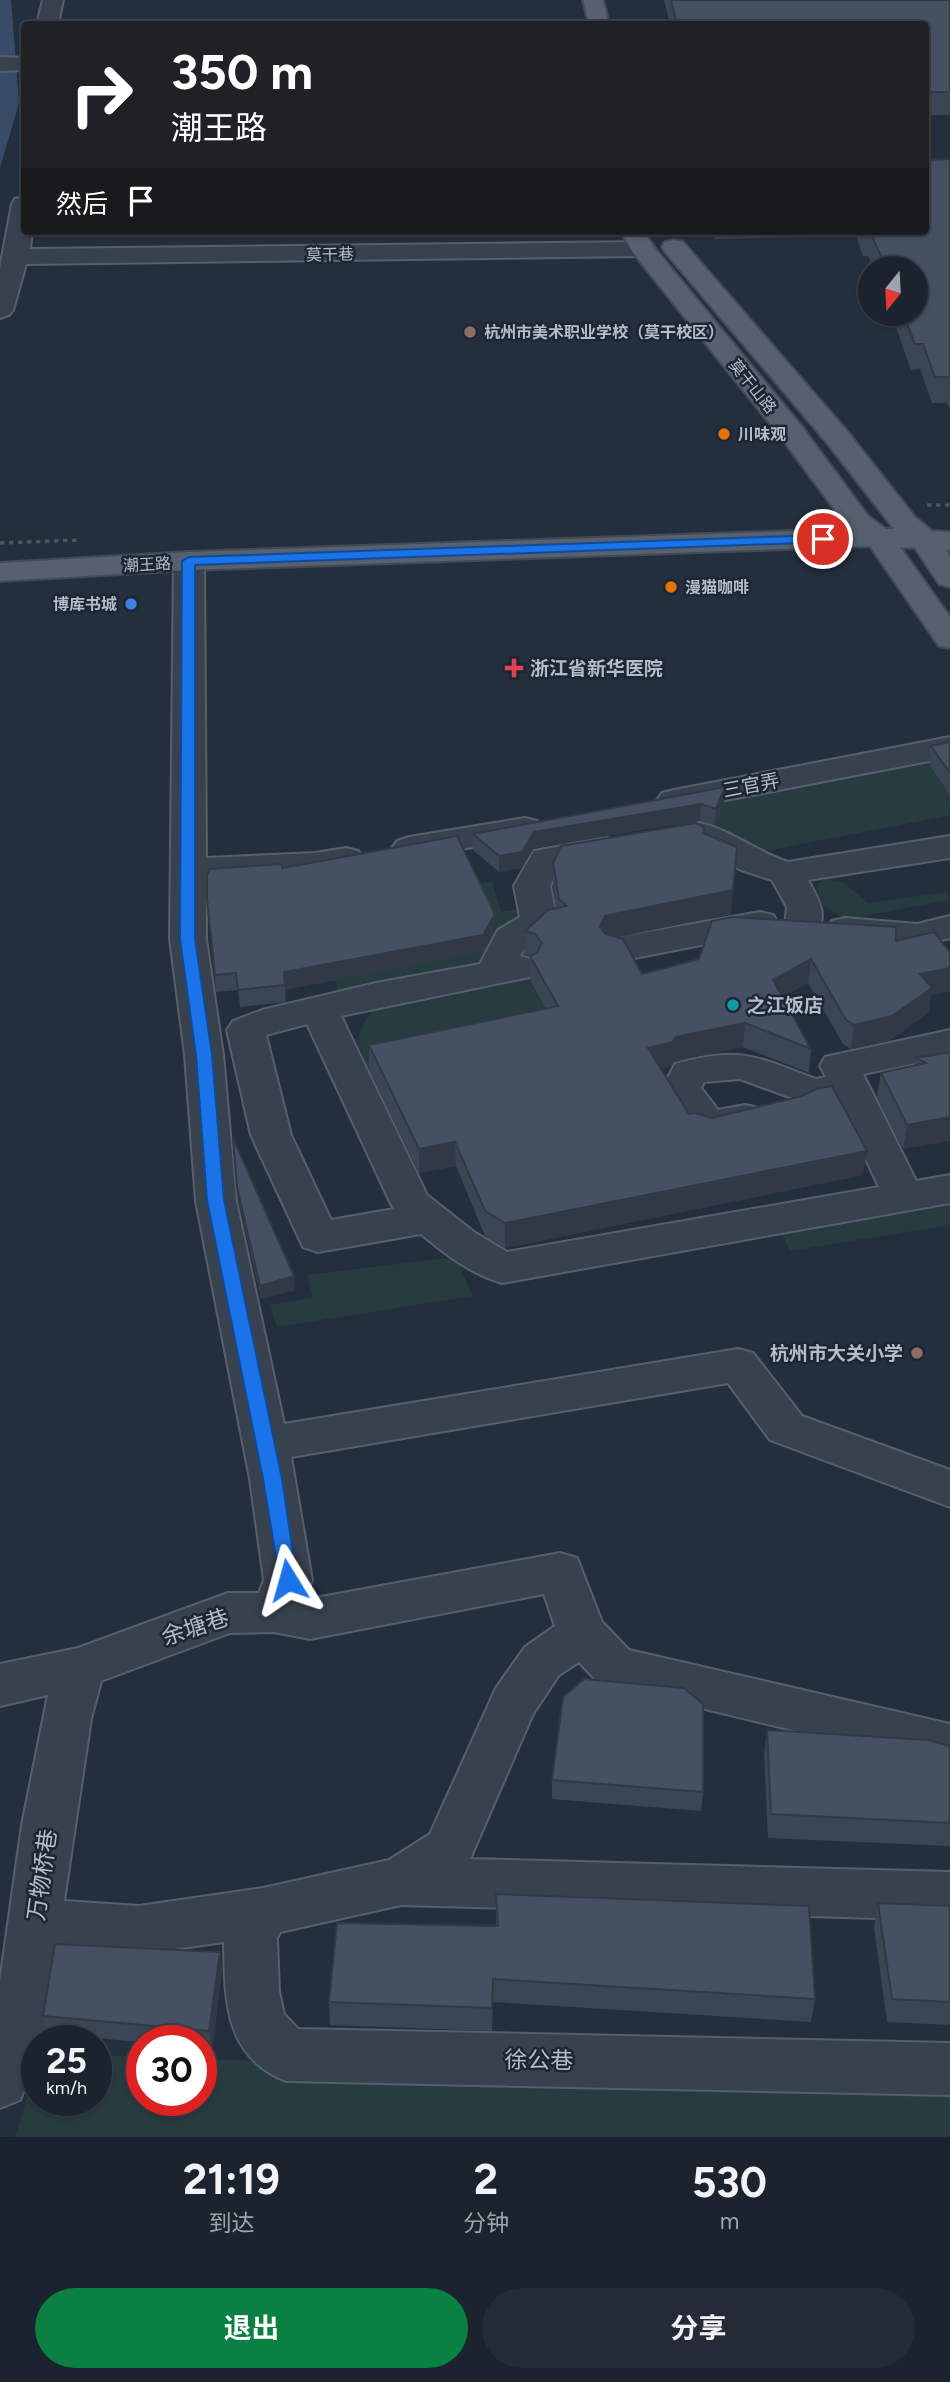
<!DOCTYPE html>
<html lang="zh">
<head>
<meta charset="utf-8">
<style>
  :root { --surface:#1b232e; --page:#242b36; --text:#f1f3f6; --muted:#a0a4aa; --line:#39404a; --accent:#0b8043 }
  body { margin:0; font-family:Figtree,"Noto Sans SC",sans-serif; background:var(--page); color:var(--text); height:100vh; display:flex; flex-direction:column; font-size:26px; white-space:nowrap }
  * { box-sizing:border-box; margin:0 }
  p { font-size:23px; color:var(--muted) }
  .icon { flex:none; width:38px; height:38px; fill:none; stroke:currentColor; stroke-width:2; stroke-linecap:round; stroke-linejoin:round }
  .map { position:relative; height:2137px; overflow:hidden }
  .drawer { display:flex; flex-direction:column; background:var(--surface); flex:1 }
  .drawer>* { flex:none }
  .guide { position:absolute; left:21px; top:21px; width:908px; height:214px; border-radius:7px; box-shadow:0 2px 5px #0004,0 0 0 2px var(--line); background:#202124; color:#fff; overflow:hidden }
  .needle { width:46px; rotate:198deg }
  .fabs { position:absolute; left:858px; top:256px; display:grid; gap:14px }
  .fabs a { display:grid; place-items:center; width:70px; height:70px; border-radius:50%; background:var(--surface); box-shadow:0 2px 5px #0004,0 0 0 2px var(--line); font-size:35px }
  .speed { position:absolute; left:21px; top:2025px; display:flex; gap:14px; font-size:35px; font-weight:700; text-align:center }
  .speed>* { display:grid; place-content:center; width:91px; height:91px; border-radius:50%; background:var(--surface); box-shadow:0 2px 5px #0004,0 0 0 2px var(--line); line-height:1 }
  .speed small { font-size:18px; font-weight:400 }
  .speed .limit { border:10px solid #d22; background:#fff; color:#111 }
  .pin { position:absolute; display:grid; place-items:center; width:60px; height:60px; color:#fff; margin:-30px; border:4px solid #fff; border-radius:50%; box-shadow:0 2px 7px #0007 }
  .me { position:absolute; width:77px; margin:-38px; rotate:352deg; stroke-linejoin:round; filter:drop-shadow(0 0 5px #0008) }
  .turn { display:flex; align-items:center; gap:24px; height:147px; padding:0 35px; font-size:32px }
  .turn .icon { width:91px; height:91px; stroke-width:2.5 }
  .turn b { display:block; font-size:49px; line-height:60px }
  .then { display:flex; align-items:center; height:66px; padding:0 35px; background:#0003; gap:14px; font-size:26px }
  .eta { display:flex; justify-content:space-evenly; align-items:center; height:119px; text-align:center }
  .eta b { font-size:42px; font-weight:700; line-height:49px }
  .action { display:flex; gap:14px; margin-top:auto; padding:14px 35px }
  .action a { flex:1; height:80px; border-radius:42px; background:var(--accent); color:#fff; font-size:28px; font-weight:700; line-height:80px; text-align:center }
  .action a+a { background:var(--page); color:var(--text) }
  .map>svg:first-child { display:block }
</style>
</head>
<body>
<div class="map">
<svg width="950" height="2137" viewBox="0 0 950 2137">
  <rect width="100%" height="100%" fill="#242f3e"/>
  <path fill="#263c3f" d="M937,761L950,781V814L947,816L728,858L670,823L669,805Z
    M825,879L843,882L868,903L946,892L950,900L845,919L823,905L816,885Z
    M492,881L501,912L527,908L487,965L337,991L330,937L462,888Z
    M528,976L557,1030L368,1070L357,1041L364,1022L374,1009Z
    M950,1194V1225L790,1251L777,1224Z
    M455,1257L473,1296L277,1327L270,1305L313,1298L307,1275Z
    M96,2055L142,2057V2100H201V2059L950,2083V2137H15L35,2072L37,2100H96Z"/>
  <path fill="#394c67" d="M0,0H11L19,103L0,168Z"/>
  <g fill="none" stroke-linecap="round" stroke-linejoin="round">
    <g stroke="#565f6c" stroke-width="4">
      <path id="minor" d="M43,0H63L58,24H37Z
        M0,57L24,58V70L0,71Z
        M24,197V231H32L30,249L643,242L652,244L655,249L652,254L643,256L26,264L13,310L9,315L0,318V268L12,204L15,199Z
        M189,552L200,555L204,561L206,858L315,853L346,848L358,851L364,859L358,867L315,875L218,878L210,883L206,891V939L223,1055L236,1201L284,1424L738,1349L753,1353L802,1416L950,1470V1507L770,1440L728,1383L291,1457L312,1580L304,1598L310,1599L560,1553L577,1558L602,1622L629,1650L950,1724V1768L614,1687L597,1681L579,1662L559,1675L533,1714L470,1859L950,1872V1920L401,1905L280,1932L277,1938L279,1992L284,2014L298,2029L950,2043V2095L286,2081C224,2057 225,1999 224,1942L139,1954L58,1949L48,2024L42,2040H37C37,2062 28,2080 20,2100L0,2108V1981L22,1825L48,1695L0,1706V1664L78,1648L228,1593H259L264,1580L250,1479L196,1201L185,1055L170,939L174,561L178,555ZM544,1594L555,1626L525,1647L496,1688L430,1834L389,1860L263,1888L139,1906L64,1901L91,1719L101,1681L230,1633L274,1632L310,1639Z
        M950,737V757L674,810L662,807L657,800L662,793L674,790Z
        M525,818L537,821L542,828L537,835L409,859L397,855L392,848L397,841L409,837Z
        M700,823C731,830 757,852 788,862L950,836V858L808,880C818,899 829,914 816,934L803,937L790,934L785,926L787,907L772,880L741,870L695,844L679,842L674,835L679,828Z
        M607,838L619,842L624,849L619,856L559,867L550,886L557,921C547,936 529,939 520,956L534,960L539,968L534,976L341,1016L427,1195L474,1232L507,1252L879,1187L838,1100L814,1106L740,1079L704,1082L701,1088L718,1110L745,1105L759,1108L765,1118L759,1128C698,1145 695,1144 662,1089L675,1064C741,1046 755,1056 816,1079L826,1077L820,1066L825,1057L950,1030V1056L863,1074L916,1181L950,1175V1203L502,1283C471,1274 445,1254 421,1234L318,1252L303,1247L251,1135L227,1030L233,1021L262,1010L376,983L480,964L498,930L520,917L514,886L534,851ZM307,1024L391,1204L394,1209L331,1220L291,1135L266,1035Z
        M760,912L773,915L778,923L773,931L619,961L606,957L601,949L606,941L619,937Z
        M950,916V938L917,946L832,937L827,929L832,921L845,918L917,924Z"/>
    </g>
    <g stroke="#414a57" stroke-width="4">
      <path id="major" d="M583,0H603L609,24H589Z
        M620,231H644L653,246L803,428L868,516L886,529H894L827,443L665,252L662,247L665,242L674,240L683,242L847,431L915,517L932,531L950,532V550H946L950,556V587L939,584L915,548L900,547L950,617V648L939,646L870,546L189,570L0,581V563L189,552L849,529L783,440L634,254Z"/>
    </g>
    <path stroke="#44595c" stroke-width="3.5" stroke-dasharray="4.5 4.5" stroke-linecap="butt" d="M927,505H950
      M0,543L79,540"/>
    <use href="#minor" fill="#38414e" fill-rule="evenodd"/>
    <use href="#major" fill="#56606e" fill-rule="evenodd"/>
  </g>
  <path fill="#3b4654" d="M664,0H950V115H926V24H670Z
    M950,159V409L947,403H932L920,369L911,370L891,313H915V268H873L868,256H863L856,236L714,239L712,231H926Z
    M950,742V795L929,764L931,746Z
    M725,787L724,803L714,825L700,820L534,848L521,868L499,872L473,850V834Z
    M704,834L731,914L615,937L642,974L896,941L950,952V991L931,995L929,1012L889,1041L851,1049L843,1044L808,983L783,997L811,1049L809,1073L743,1047L674,1061L671,1066L661,1069L689,1114L863,1175L505,1248L485,1236L456,1166L419,1173L369,1069V1045L546,1009L530,980V956L524,954L525,931L556,908L553,886V863Z
    M282,868L495,914V931L483,952L285,989L286,1002L240,1007L238,990L216,992L207,899Z
    M950,1052L903,1149L877,1097L881,1073L914,1066L916,1058Z
    M233,1138L295,1290L261,1299L239,1201Z
    M767,1730L950,1746V1846L768,1838L764,1754Z
    M552,1780L703,1792L701,1811L552,1799Z
    M496,1894L815,1999L811,2022L493,2002L492,2031L330,2025L329,2002L496,1926Z
    M878,1903L950,1906V2025L887,2022L874,1927Z
    M222,1970L212,2049L201,2048V2040H142V2042L47,2034L43,2016Z"/>
  <path fill="#303945" d="M725,787L724,803L714,825L716,809Z
    M701,804L700,820L534,848L521,868L499,872V856L534,832Z
    M737,847L731,914L604,940L600,927L605,916Z
    M495,914V931L483,952L285,990L284,972Z
    M811,959L808,983L771,1004L773,980Z
    M950,968V991L931,995L929,1012L889,1041L851,1049L854,1025L920,974Z
    M745,1023L743,1047L674,1061L671,1066L647,1072L648,1048L676,1037Z
    M950,1117V1141L903,1149L907,1125Z
    M455,1142L456,1166L419,1173V1149Z
    M867,1151L863,1175L505,1248V1223Z
    M294,1276L295,1290L261,1299L260,1286Z
    M220,1952L222,1970L212,2049L209,2031Z"/>
  <path fill="#455162" stroke="#303945" stroke-width="2" d="M671,0H950V92H926V24H677Z
    M950,159V377H935L923,344H915L903,313H915V268H886L870,231H865H926V160Z
    M950,742V773L931,746Z
    M725,787L716,809L701,804L534,832L522,852L499,856L473,834Z
    M696,823L705,828L703,833L737,847L733,890L605,916L600,927L605,934L623,939L642,974L699,959L712,921L732,917L896,927V941L934,932L950,952V968L920,974L932,988L892,1016L854,1025L846,1020L811,959L773,980L811,1049L745,1023L676,1037L673,1042L648,1048L689,1114L695,1113L712,1118L802,1096L816,1089L832,1086L867,1151L505,1223L485,1211L455,1142L419,1149L369,1045L558,1006L530,956L537,953L542,943L535,934L525,931L548,910L567,906L559,899L553,863L561,846Z
    M457,836L495,914L483,935L284,972L285,985L238,990L236,973L215,975L207,899V875L210,869L281,864L282,868Z
    M950,1052V1117L907,1125L881,1073L926,1063L916,1058Z
    M233,1138L294,1276L260,1286L237,1187Z
    M584,1679L684,1688L703,1704V1792L552,1780L563,1697Z
    M767,1730L928,1740L950,1746V1823L771,1814Z
    M496,1894L809,1906L815,1999L493,1979L492,2008L329,2002L337,1923L498,1926Z
    M878,1903L950,1906V2002L892,1999Z
    M55,1944L220,1952L209,2031L43,2016Z"/>
  <path fill="#1a73e8" stroke="#114b97" stroke-width="2" d="M823,535L828,537V542L195,565V939L212,1055L224,1200L282,1479L297,1580L295,1586L288,1588L281,1586L263,1479L207,1200L196,1055L180,939L182,561L189,557Z"/>
  <g fill="#8d6e63" stroke="#1d2633" stroke-width="2.5">
    <circle cx="470" cy="332" r="7"/>
    <circle cx="917" cy="1353" r="7"/>
  </g>
  <g fill="#e8710a" stroke="#1d2633" stroke-width="2.5">
    <circle cx="724" cy="434" r="7"/>
    <circle cx="671" cy="587" r="7"/>
  </g>
  <circle fill="#3f7fe0" stroke="#1d2633" stroke-width="2.5" cx="131" cy="604" r="7"/>
  <path fill="#e0444e" stroke="#1d2633" stroke-width="2.5" d="M510.5 657.5h7v7h7v7h-7v7h-7v-7h-7v-7h7z"/>
  <circle fill="#0f9aa8" stroke="#1d2633" stroke-width="2.5" cx="733" cy="1005" r="7"/>
  <g text-anchor="middle" stroke-width="5" stroke-linejoin="round" paint-order="stroke">
    <g font-size="16" fill="#b4bcc9" stroke="#1d2633">
      <text transform="translate(330 254) rotate(-1)" y="6">莫干巷</text>
      <text transform="translate(753 386) rotate(51)" y="6">莫干山路</text>
      <text transform="translate(147 564) rotate(-3)" y="6">潮王路</text>
    </g>
    <g font-size="16" font-weight="bold" fill="#b4bcc9" stroke="#1d2633" text-anchor="start">
      <text x="484" y="338">杭州市美术职业学校（莫干校区）</text>
      <text x="738" y="440">川味观</text>
      <text x="685" y="593">漫猫咖啡</text>
      <text x="117" y="610" text-anchor="end">博库书城</text>
    </g>
    <g font-size="19" font-weight="bold" fill="#b4bcc9" stroke="#1d2633" text-anchor="start">
      <text x="530" y="675">浙江省新华医院</text>
      <text x="747" y="1012">之江饭店</text>
      <text x="903" y="1360" text-anchor="end">杭州市大关小学</text>
    </g>
    <g font-size="19" fill="#b4bcc9" stroke="#1d2633">
      <text transform="translate(751 785) rotate(-11)" y="7">三官弄</text>
    </g>
    <g font-size="23" fill="#b4bcc9" stroke="#1d2633">
      <text transform="translate(195 1627) rotate(-18)" y="8">余塘巷</text>
      <text transform="translate(42 1875) rotate(-82)" y="8">万物桥巷</text>
      <text transform="translate(539 2060) rotate(1)" y="8">徐公巷</text>
    </g>
  </g>
</svg>
<div class="fabs">
<a><svg class="needle" viewBox="-14 -14 28 28"><path d="M0-13l5 13h-10z" fill="#e53935"/><path d="M0 13l5-13h-10z" fill="#a0a4aa"/></svg></a>
</div>
<div class="speed"><div>25<small>km/h</small></div><div class="limit">30</div></div>
<div class="pin" style="left:823px;top:539px;background:#d93025"><svg class="icon" aria-label="arrive" viewBox="0 0 24 24"><path d="M6 21V4h12l-3 4 3 4H6"/></svg></div>
<svg class="me" style="left:288px;top:1580px" viewBox="-20 -20 40 40"><path d="M0-17L14 15 0 8-14 15z" fill="#1a73e8" stroke="#fff" stroke-width="4"/></svg>
<div class="guide">
<div class="turn"><svg class="icon" aria-label="right" viewBox="0 0 24 24"><path d="M7 20v-9h11M14 6l5 5-5 5"/></svg><div><b>350 m</b>潮王路</div></div>
<div class="then">然后<svg class="icon" aria-label="arrive" viewBox="0 0 24 24"><path d="M6 21V4h12l-3 4 3 4H6"/></svg></div>
</div>
</div>
<section class="drawer">
<div class="eta">
<div><b>21:19</b><p>到达</p></div>
<div><b>2</b><p>分钟</p></div>
<div><b>530</b><p>m</p></div>
</div>
<div class="action"><a>退出</a><a>分享</a></div>
</section>
</body>
</html>
